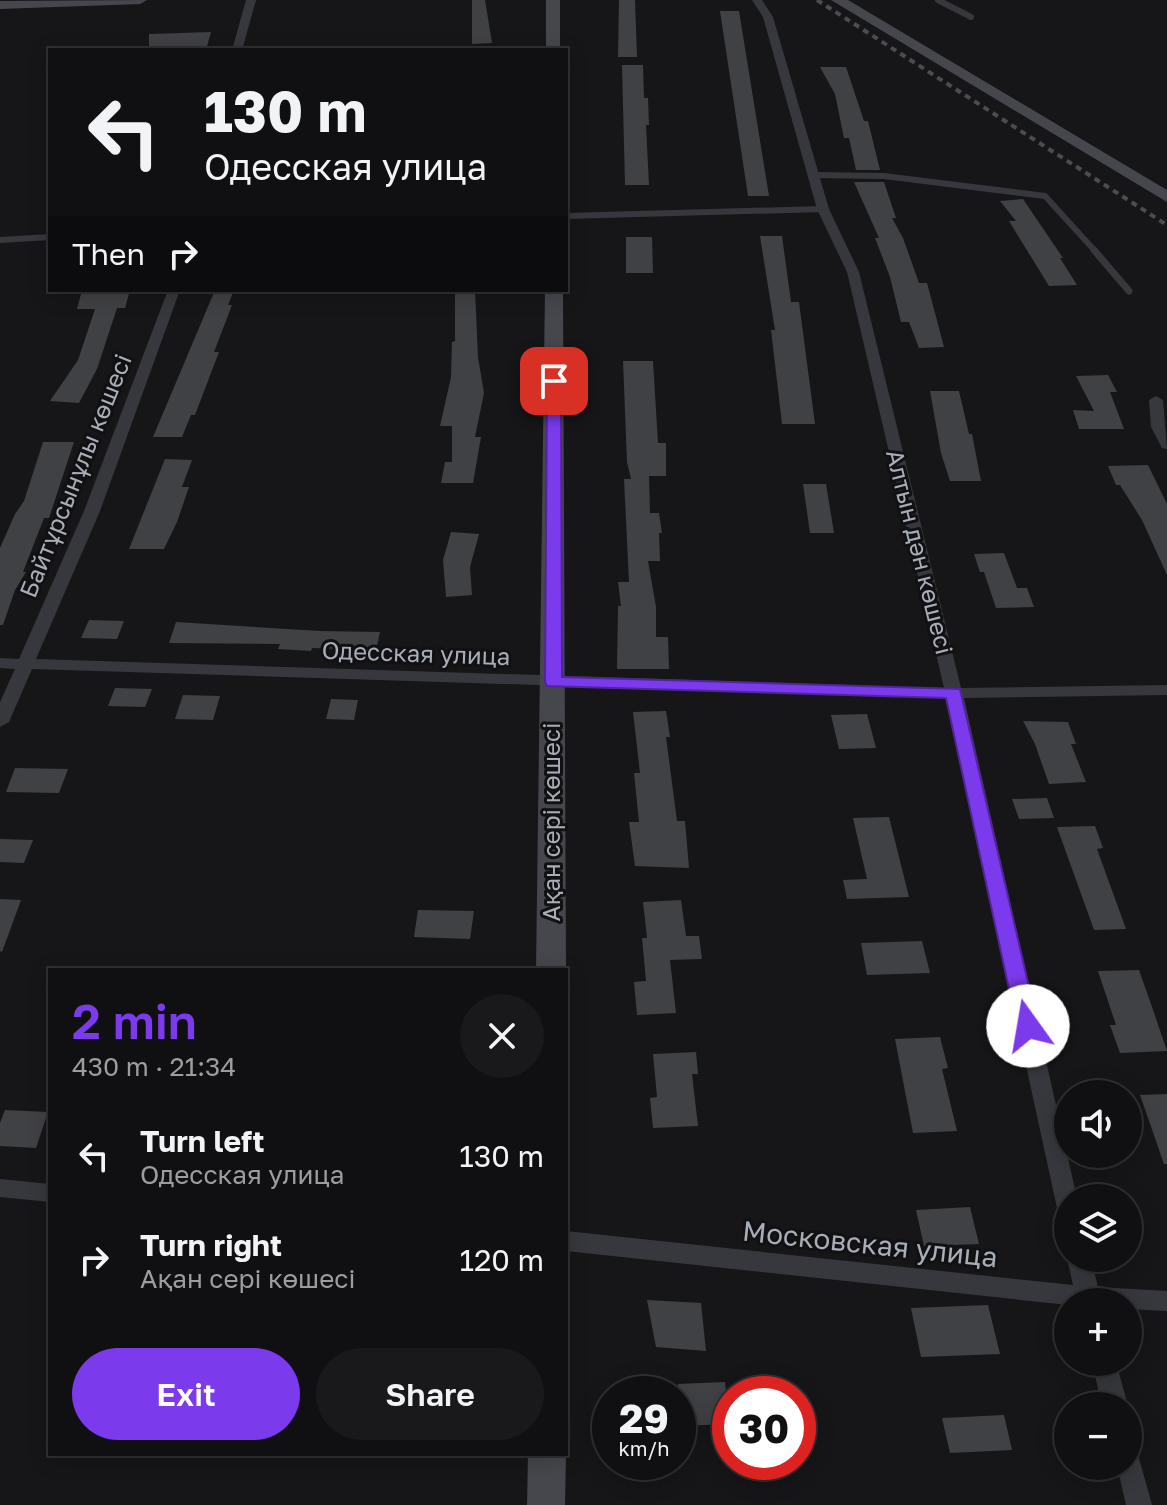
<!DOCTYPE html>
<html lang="en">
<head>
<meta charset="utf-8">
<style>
  :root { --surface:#101012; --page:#19191b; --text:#f1f3f6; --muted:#9c9d9f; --line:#303032; --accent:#7c3aed }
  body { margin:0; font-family:"Golos Text",sans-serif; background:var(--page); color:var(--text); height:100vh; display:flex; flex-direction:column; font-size:30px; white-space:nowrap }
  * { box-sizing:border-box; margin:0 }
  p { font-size:26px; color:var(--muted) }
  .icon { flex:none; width:44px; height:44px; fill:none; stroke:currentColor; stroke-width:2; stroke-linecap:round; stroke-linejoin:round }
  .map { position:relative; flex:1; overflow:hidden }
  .panel { position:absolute; left:48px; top:968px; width:520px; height:488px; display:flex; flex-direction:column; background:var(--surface); border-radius:0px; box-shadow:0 4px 20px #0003,0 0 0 2px var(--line) }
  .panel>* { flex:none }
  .top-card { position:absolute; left:48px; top:48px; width:520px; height:244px; border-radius:0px; box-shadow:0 4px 20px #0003,0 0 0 2px var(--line); background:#101012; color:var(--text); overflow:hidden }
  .buttons { position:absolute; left:1054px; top:1080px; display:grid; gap:16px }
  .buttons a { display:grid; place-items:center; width:88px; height:88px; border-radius:50%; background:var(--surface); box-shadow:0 4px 20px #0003,0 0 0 2px var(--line); font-size:40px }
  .speed { position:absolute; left:592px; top:1376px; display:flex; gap:16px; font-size:40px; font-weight:700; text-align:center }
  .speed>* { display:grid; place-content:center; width:104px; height:104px; border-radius:50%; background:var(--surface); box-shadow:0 4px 20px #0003,0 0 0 2px var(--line); line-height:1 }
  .speed small { font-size:20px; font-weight:400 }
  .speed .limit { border:12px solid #d22; background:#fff; color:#111 }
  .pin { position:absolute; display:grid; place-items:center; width:68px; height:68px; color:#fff; margin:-34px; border-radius:16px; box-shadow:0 4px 12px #0006 }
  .me { position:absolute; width:88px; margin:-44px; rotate:347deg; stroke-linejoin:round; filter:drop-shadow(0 0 6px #0008) }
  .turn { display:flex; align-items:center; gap:28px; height:168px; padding:0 24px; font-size:36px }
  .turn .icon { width:104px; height:104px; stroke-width:2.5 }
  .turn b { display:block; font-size:56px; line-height:68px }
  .then { display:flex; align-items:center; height:76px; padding:0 24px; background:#0003; gap:16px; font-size:30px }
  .round { display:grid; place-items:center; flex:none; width:84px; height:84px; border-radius:42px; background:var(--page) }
  .headline { display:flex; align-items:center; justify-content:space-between; height:136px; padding:0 24px }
  h1 { font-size:48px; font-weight:600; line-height:60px; color:var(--accent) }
  .action { display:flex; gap:16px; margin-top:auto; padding:16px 24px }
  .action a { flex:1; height:92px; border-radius:48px; background:var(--accent); color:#fff; font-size:32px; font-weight:600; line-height:92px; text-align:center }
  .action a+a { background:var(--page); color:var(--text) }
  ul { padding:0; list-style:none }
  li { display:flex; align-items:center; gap:24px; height:104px; padding:0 24px }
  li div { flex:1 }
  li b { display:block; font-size:30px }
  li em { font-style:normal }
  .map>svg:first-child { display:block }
</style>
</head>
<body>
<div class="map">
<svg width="1167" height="1505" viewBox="0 0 1167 1505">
  <rect width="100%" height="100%" fill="#161618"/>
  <path fill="#404145" d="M472,0H485L492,43L472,44Z
    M619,0H635L637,57H618Z
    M720,11H739L769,196H748Z
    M211,32L206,50H149V34Z
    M622,65H643L644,98H648L649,125H646L649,185H625Z
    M820,67H846L864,121H868L880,170H856L849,138H844L835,94Z
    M854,182H884L896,218H892L903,238L919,283H927L944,347L919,348L909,322H901L890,277L875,238H879Z
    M1023,199L1063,258H1060L1077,285L1049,286L1009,221H1016L1000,201Z
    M760,236H782L791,302H799L815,424H782L771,330H775Z
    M626,237H652L653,273H626Z
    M82,290H130L125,308H117L97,369L79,403L50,401L78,360L95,309H77Z
    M215,290H234L228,305H232L214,352H219L195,415H191L182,437H153Z
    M455,290H475L478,357L484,393L475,437H481L473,483H441L445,462H452V426H440L451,377L452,342L455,341Z
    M623,361H653L658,443H666V476H649L650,513H659L662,533H659L660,561H648L656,607V637H668L669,669H617L618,606H621L618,582H629L624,479H631L627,462Z
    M1108,375L1117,392H1110L1124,429H1079L1073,410L1094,411L1076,376Z
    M930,391H959L969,434H972L981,481H950L941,453Z
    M43,442H74L49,518H44L23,572H26L15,590L3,625H0V548L15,514L24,501Z
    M165,459L192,460L182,487H189L177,522L164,549H129Z
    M1148,465L1167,504V575L1142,520L1120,485H1116L1108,466Z
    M803,484H826L834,533H810Z
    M451,532L479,534L470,567L472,595L446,597L443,560Z
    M1004,553L1017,588H1027L1034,607L996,608L984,572H980L974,554Z
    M89,620L124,621L117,639L81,638Z
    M176,622L320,631L380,632L376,650L312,648L311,651L278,649L280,644L169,643Z
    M115,688L152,689L145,707L108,706Z
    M183,695L220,696L213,720L175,719Z
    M331,699L358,700L354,720L326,719Z
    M666,711L670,737H666L677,821H685L689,868L635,866L629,822H639L634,773H640L633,712Z
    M867,714L876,748L839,749L831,715Z
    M1023,721L1068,722L1076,744H1071L1086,782L1049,784L1035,744Z
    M15,768L68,769L59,793L6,792Z
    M1047,798L1054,818L1019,819L1012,799Z
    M889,817L909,897L847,899L843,880L867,879L853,818Z
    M1095,826L1103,848L1097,849L1126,929L1094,930L1057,827Z
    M0,839L33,840L24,863L0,862Z
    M0,899L21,900L2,952L0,951Z
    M681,900L686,936H699L702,959L670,960L676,1013L637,1015L634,982L646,981L642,938H647L643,902Z
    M418,910L474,911L470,939L414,937Z
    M922,941L930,973L867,975L861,943Z
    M1139,970L1151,1004L1167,1051L1120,1053L1110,1025H1116L1098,971Z
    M940,1037L948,1068L942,1069L957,1131L913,1133L895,1039Z
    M696,1052L698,1074H692L698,1126L653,1128L650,1098L657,1097L653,1054Z
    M1167,1094V1164H1164L1140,1095Z
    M5,1110L48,1112L36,1148L0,1146V1123Z
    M970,1207L979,1244L924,1246L916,1210Z
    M647,1300L701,1303L706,1351L656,1347Z
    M988,1305L1000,1354L921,1357L911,1308Z
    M725,1382L730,1424L678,1426V1384Z
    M1004,1415L1012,1450L950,1453L942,1418Z"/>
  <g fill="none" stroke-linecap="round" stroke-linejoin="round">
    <path stroke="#37383d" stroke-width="6" d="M938,0L971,17
      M814,175L884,176L1045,196L1096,252
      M566,216L823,209
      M0,240L50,237"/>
    <path stroke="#37383d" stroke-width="7" d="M1094,250L1129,291"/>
    <path fill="#37383d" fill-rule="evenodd" d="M246,0H256L242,50H232Z
      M752,0H762L773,17L829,209L859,272L961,688L1167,685V695L964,698L1077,1198H1068V1217L1060,1215L1057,1208L946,698L32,669L9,722L0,727V702L15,669L0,668V658L19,659L84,511L168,290H180L100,511L36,659L944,688L847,272L817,209L763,17Z
      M1156,396L1163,400L1167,449L1162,448L1151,427L1149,400Z
      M0,1179L50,1184V1202L0,1197Z
      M566,1231L1073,1285L1067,1258L1068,1257L1091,1258L1098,1287L1167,1291V1311L1128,1309V1302H1068V1305L566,1251Z
      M1092,1362H1116L1128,1406H1102Z
      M1128,1447L1137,1451L1152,1505H1126L1117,1466H1128Z"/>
    <path fill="#45474d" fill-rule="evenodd" d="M147,0L140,4L0,9V1Z
      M546,0H560V50H546Z
      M831,0H848L1167,190V202Z
      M545,290H563L566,970H536Z
      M528,1454H566L565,1505H527Z"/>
    <path stroke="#4a4c52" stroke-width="4" stroke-dasharray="6 5" stroke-linecap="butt" d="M817,0L1167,225"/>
  </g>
  <path fill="#7c3aed" stroke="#51269a" stroke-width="2" d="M554,376L561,381L562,677L960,689L1038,1026L1035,1032H1020L1017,1026L946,698L547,686L545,682L547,381Z"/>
  <g text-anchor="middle" stroke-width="6" stroke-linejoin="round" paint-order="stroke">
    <g font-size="24" fill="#a8adb8" stroke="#111113">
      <text transform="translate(76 476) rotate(-68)" y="8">Байтұрсынұлы көшесі</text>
      <text transform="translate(919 552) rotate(76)" y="8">Алтын дән көшесі</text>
      <text transform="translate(416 654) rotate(2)" y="8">Одесская улица</text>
      <text transform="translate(552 822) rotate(-90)" y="8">Ақан сері көшесі</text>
    </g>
    <g font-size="28" fill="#a8adb8" stroke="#111113">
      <text transform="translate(870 1244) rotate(6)" y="10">Московская улица</text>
    </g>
  </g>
</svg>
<div class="buttons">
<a><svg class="icon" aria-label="sound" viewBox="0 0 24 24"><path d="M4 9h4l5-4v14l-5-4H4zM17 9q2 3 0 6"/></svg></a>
<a><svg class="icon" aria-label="layers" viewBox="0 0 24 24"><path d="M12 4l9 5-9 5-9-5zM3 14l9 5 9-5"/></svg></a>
<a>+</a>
<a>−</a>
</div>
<div class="speed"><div>29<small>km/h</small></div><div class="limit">30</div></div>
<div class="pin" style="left:554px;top:381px;background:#d93025"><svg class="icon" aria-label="arrive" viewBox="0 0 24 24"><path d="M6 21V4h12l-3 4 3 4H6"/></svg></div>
<svg class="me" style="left:1028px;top:1026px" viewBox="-20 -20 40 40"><circle r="19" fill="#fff"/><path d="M0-13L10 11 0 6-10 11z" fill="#7c3aed"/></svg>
<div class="top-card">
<div class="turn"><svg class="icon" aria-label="left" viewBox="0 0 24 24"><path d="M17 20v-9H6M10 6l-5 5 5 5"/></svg><div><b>130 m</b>Одесская улица</div></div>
<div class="then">Then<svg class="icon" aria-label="right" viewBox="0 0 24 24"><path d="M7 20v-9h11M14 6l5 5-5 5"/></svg></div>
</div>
<section class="panel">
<div class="headline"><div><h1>2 min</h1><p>430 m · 21:34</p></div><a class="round"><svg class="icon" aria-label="close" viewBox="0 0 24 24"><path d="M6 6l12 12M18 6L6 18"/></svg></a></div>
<ul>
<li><svg class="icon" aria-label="left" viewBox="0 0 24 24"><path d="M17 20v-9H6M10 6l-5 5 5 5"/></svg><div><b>Turn left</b><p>Одесская улица</p></div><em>130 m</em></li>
<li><svg class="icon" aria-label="right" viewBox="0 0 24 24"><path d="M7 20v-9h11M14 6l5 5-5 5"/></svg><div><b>Turn right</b><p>Ақан сері көшесі</p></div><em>120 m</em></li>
</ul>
<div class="action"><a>Exit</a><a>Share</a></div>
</section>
</div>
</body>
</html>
